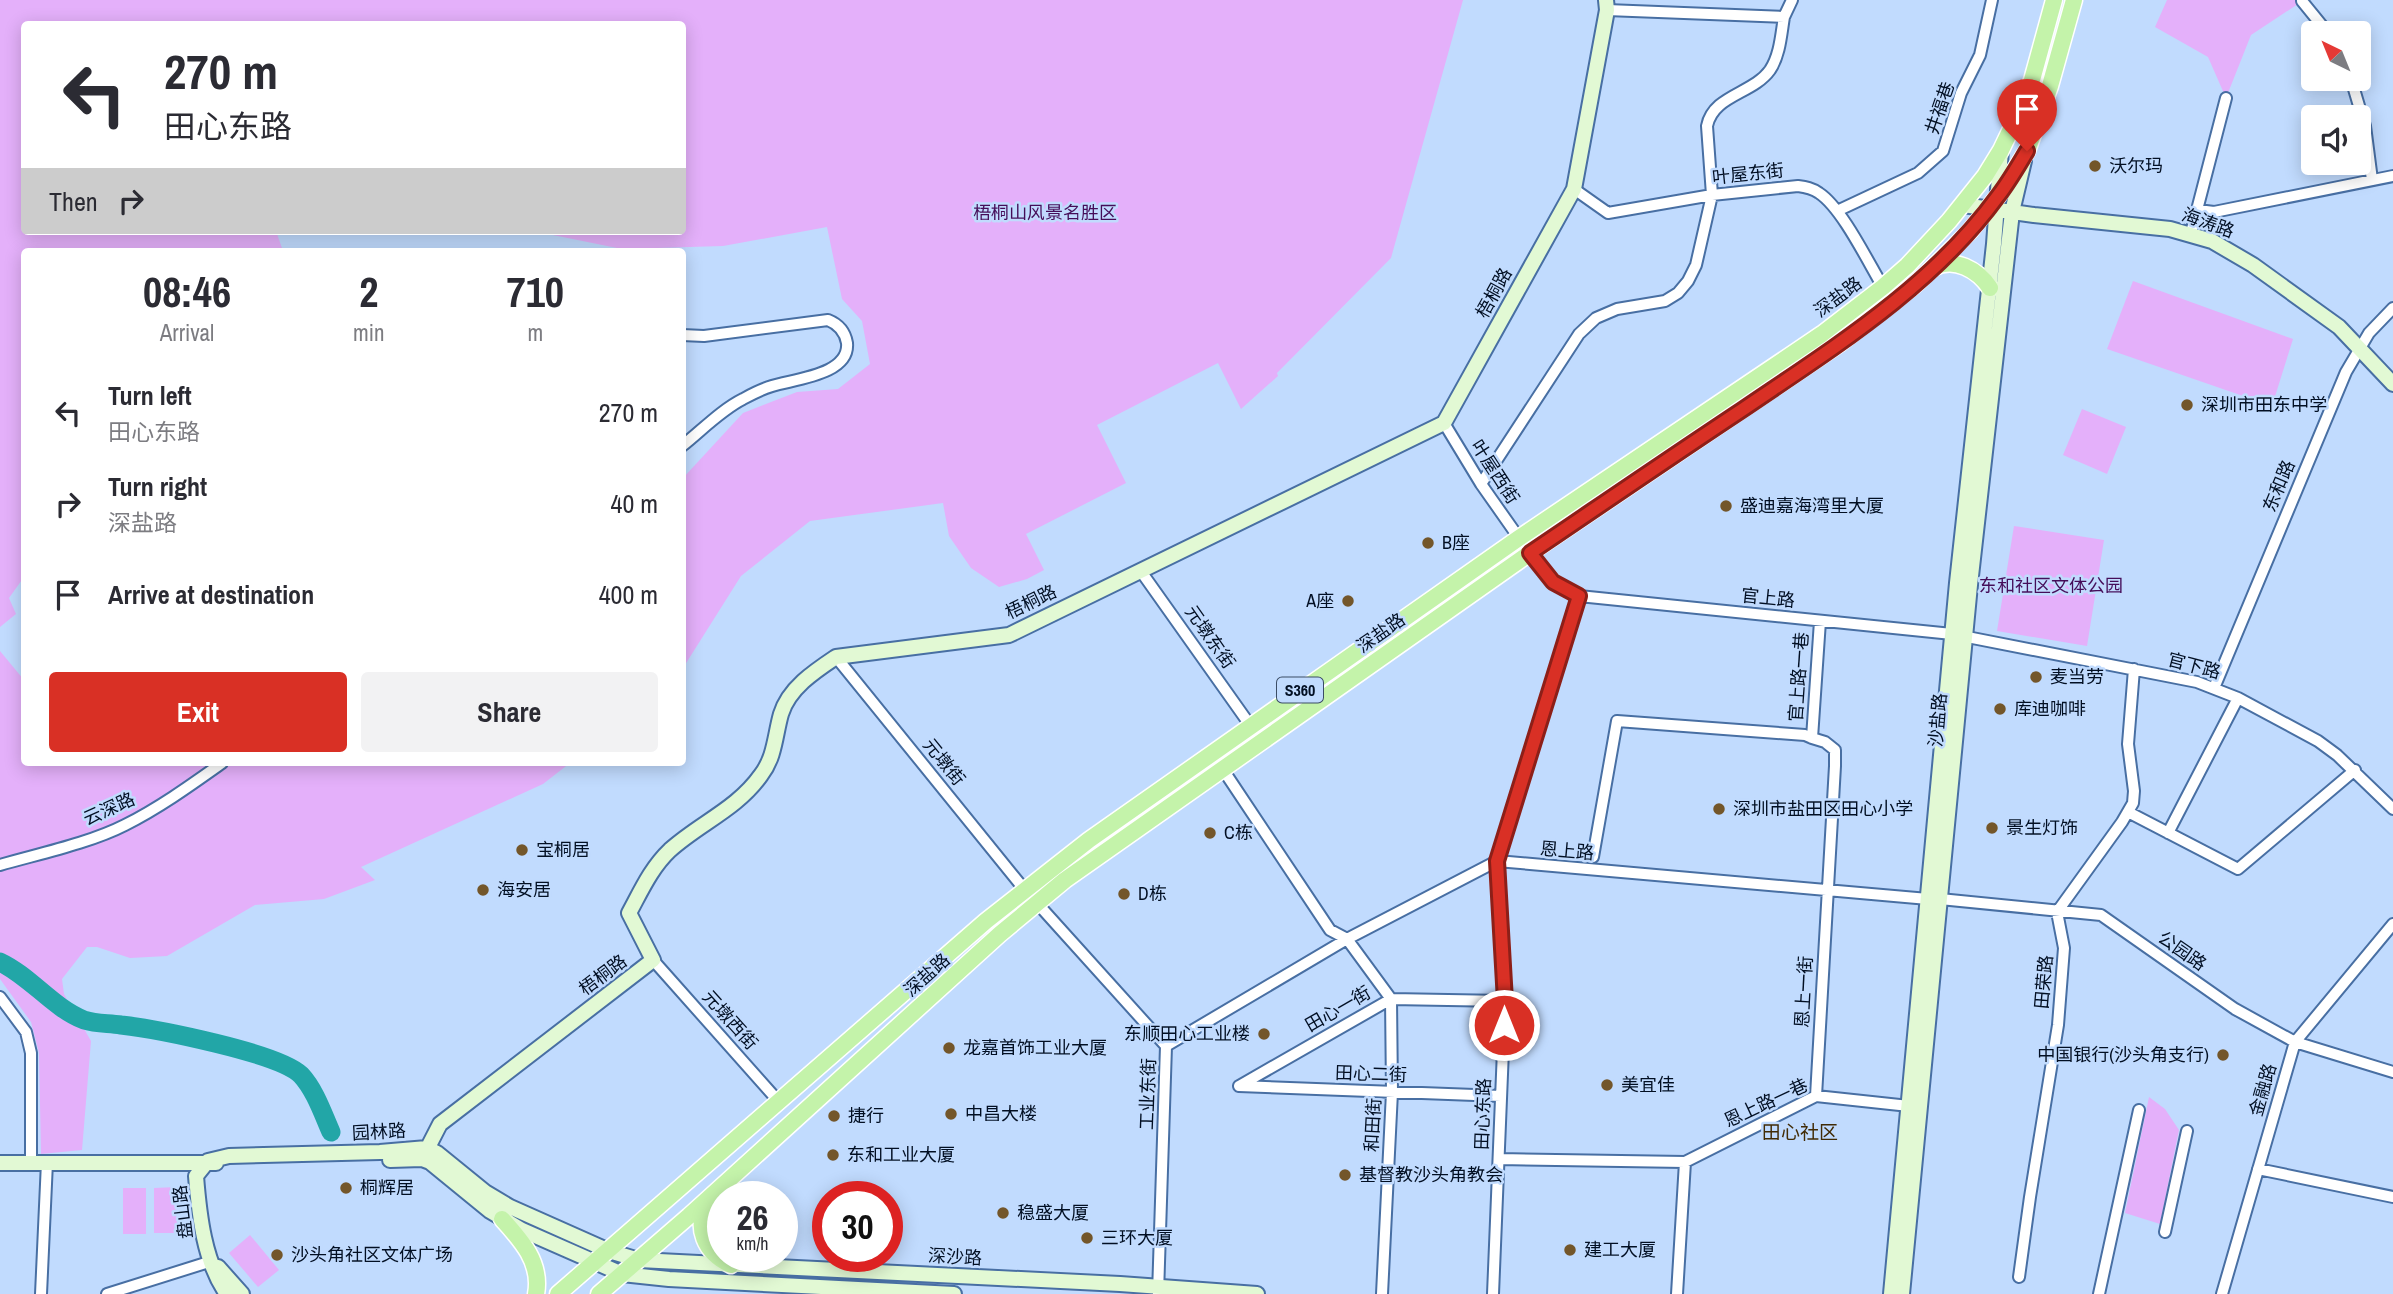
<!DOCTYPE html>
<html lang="en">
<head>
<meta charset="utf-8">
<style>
  :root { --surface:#fff; --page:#f2f2f3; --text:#2b2b33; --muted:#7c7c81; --accent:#d93025 }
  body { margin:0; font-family:"Archivo Narrow","Noto Sans SC",sans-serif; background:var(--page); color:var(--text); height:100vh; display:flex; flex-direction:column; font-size:26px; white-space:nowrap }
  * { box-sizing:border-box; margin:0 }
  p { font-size:23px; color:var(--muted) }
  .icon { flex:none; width:38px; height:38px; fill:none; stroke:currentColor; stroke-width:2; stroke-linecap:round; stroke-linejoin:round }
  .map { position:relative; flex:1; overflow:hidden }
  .details { position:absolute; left:21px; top:248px; width:665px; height:518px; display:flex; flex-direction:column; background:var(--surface); border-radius:7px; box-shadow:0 4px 18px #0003 }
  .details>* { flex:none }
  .banner { position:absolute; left:21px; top:21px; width:665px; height:214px; border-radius:7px; box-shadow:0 4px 18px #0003; background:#fff; color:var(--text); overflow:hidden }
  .needle { width:46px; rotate:317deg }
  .controls { position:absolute; left:2301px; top:21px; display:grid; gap:14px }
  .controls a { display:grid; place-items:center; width:70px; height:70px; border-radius:7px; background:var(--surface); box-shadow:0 4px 18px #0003; font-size:35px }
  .speed { position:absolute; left:707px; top:1181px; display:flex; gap:14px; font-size:35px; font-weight:700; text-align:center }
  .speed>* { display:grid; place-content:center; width:91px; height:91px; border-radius:50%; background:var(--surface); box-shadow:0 4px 18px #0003; line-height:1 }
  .speed small { font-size:18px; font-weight:400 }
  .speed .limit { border:10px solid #d22; background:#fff; color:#111 }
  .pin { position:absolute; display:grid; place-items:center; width:60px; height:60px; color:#fff; margin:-72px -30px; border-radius:50% 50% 50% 0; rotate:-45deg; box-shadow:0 0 7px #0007 }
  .pin .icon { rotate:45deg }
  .me { position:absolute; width:77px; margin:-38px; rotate:0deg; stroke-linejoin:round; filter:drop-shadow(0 0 5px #0008) }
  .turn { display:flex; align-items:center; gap:24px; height:147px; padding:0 28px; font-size:32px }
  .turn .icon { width:91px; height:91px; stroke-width:2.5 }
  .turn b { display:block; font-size:49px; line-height:60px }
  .then { display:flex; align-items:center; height:66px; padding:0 28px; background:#0003; gap:14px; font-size:26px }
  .eta { display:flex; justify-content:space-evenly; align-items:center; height:119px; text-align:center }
  .eta b { font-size:42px; font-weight:800; line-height:49px }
  .cta { display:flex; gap:14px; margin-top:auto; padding:14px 28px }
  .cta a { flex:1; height:80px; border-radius:7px; background:var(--accent); color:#fff; font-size:28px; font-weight:800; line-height:80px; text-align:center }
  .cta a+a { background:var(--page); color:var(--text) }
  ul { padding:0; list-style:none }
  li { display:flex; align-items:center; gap:21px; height:91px; padding:0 28px }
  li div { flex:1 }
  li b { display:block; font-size:26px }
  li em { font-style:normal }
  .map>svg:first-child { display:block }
</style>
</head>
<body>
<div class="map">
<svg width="2393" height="1294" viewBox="0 0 2393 1294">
  <rect width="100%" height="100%" fill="#c1dbfe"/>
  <path fill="#e4b0fa" d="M0,0H1463L1391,258L1277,373L1278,376L1241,409L1218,363L1097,425L1126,483L1026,534L1044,570L1027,579L999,587L971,568L949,536L943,503L810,521L741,576L683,668V478L743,413L797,392L838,389L870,364L862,321L842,299L827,227L723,246L622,249L533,231H682V24H24V231H276L283,251L24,252V577L9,598L16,614L0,627Z
    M2167,0H2304L2251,35L2226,98L2208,57L2155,27Z
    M2133,281L2293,339L2272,406L2107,349Z
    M2082,409L2126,427L2107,474L2063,455Z
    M2014,526L2104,540L2087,646L1997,631Z
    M0,651L24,680V763H570L543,784L361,867L375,880L324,899L255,905L167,956L130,958L97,947H87L62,979L64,994L91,1041L82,1150L41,1154L39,1053L31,1022L0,979Z
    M2149,1097L2165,1109L2179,1130L2160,1224L2125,1213Z
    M177,1187V1233H154V1188Z
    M123,1188H146V1234H123Z
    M250,1235L279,1270L258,1287L229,1253Z"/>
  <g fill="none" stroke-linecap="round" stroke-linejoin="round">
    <path stroke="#22a6a7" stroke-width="19" d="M0,962C30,976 53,1008 84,1020C97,1024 108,1023 121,1025C156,1029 279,1053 301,1075C315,1090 323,1114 331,1132"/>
    <g stroke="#486fa3" stroke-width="14">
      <path id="street" d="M2302,1L2328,33
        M1607,10L1784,17L1792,0
        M2351,79L2365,126L2372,180
        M1574,189L1608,213L1712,195L1798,186C1806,187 1812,188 1819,193C1842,208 1868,262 1883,287
        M2198,210L2214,212L2393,176
        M1837,211L1918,173L1943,151L1961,93L1980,55L1992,0
        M2191,233L2226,98
        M682,335L704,336L828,320C838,324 845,331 847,343C850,375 794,379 772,386C762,389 752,394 743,399C721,410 701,431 682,446
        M1444,423L1481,484L1519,538
        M1481,484L1579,334L1596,318L1617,309L1665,301L1678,293L1688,281L1696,265L1712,195L1707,126C1713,95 1753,94 1770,70C1780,55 1781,35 1784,17
        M1140,570L1250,725
        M1579,596L1952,634L2197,682L2238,698L2318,741L2337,755L2393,809
        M836,657L1024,889
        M2214,688L2346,372L2369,333L2393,308
        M1222,768L1330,930L1347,939L1391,999L1392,1092L1382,1294
        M2128,812L2238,869L2355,770
        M2168,833L2238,698
        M1593,857L1617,721L1805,735L1812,738
        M0,865C38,854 90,843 125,825C159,808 191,785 222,763
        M1940,899L2101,915L2235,1009L2295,1042L2393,1072
        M1037,903L1166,1046L1158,1294
        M653,960L780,1103
        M0,997L26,1032L31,1053V1163
        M1166,1046L1347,939L1497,861L1928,899
        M1239,1086L1391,999L1505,1001
        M1239,1086L1501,1096
        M1816,1096L1835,766V750L1825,742L1812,738L1820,621
        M1499,1159L1685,1162L1816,1096L1909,1106
        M2258,1169L2393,1197
        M2165,1232L2187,1131
        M2019,1277L2030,1197L2058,1025L2064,948L2057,912L2122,822L2133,803L2134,791L2128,744L2134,669
        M41,1294L47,1162
        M107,1294L212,1261
        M1493,1294L1505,1001L1497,861L1579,596L1553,582L1530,553
        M1677,1294L1685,1162
        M2099,1294L2139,1110
        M2222,1294L2295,1042L2393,924"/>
    </g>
    <g stroke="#486fa3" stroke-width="18">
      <path id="secondary" d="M1963,205L2034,215L2170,229L2212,241L2253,265L2339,327L2393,384
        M422,1159L440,1124L653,960L629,913C641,891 651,868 670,850C700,823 737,809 761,775C775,757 775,735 781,714C789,688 815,671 836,657L1009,635L1444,423L1574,189L1607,10L1606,0
        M390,1160L422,1159L430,1162L490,1211L522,1230L622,1274L669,1279L954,1294
        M208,1161L229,1156L380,1152L427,1148L437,1153L485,1192L510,1207L609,1251L639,1260L1120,1284L1257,1294
        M208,1161L196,1176C199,1214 204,1262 227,1294
        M0,1163H216
        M218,1267L242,1294
        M1891,1294L1957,583L1994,244L2001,150
        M1902,1294L1970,585L2012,212L2024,161"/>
    </g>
    <g stroke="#fff" stroke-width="19">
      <path id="primary" d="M1933,268C1954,256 1978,270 1990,288
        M709,1202C693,1227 705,1253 731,1265
        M502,1219C521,1240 542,1263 536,1294
        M558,1294L986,921L1089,840L1519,538L1822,334L1883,287L1907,266L1949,221L1985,176L2001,150L2022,106L2032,80L2054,0
        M599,1294L689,1216L1000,934L1065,880L1530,553L1839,344L1916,284L1970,231L1998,196L2027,151L2050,86L2074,0"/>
    </g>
    <use href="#street" stroke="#fff" stroke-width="10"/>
    <use href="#secondary" stroke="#e2f9d4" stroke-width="14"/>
    <use href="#primary" stroke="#c4f3aa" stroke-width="16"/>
  </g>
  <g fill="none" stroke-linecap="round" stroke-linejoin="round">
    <g stroke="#8d1f18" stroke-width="18">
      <path id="route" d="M1504,1025L1505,1001L1497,861L1579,596L1553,582L1530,553C1601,505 1671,457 1742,410C1833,348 1932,287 1998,196C2009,182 2018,166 2027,151"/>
    </g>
    <use href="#route" stroke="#d93025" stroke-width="12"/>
  </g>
  <g fill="#73562a" stroke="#c1dbfe" stroke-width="2.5">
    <circle cx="2095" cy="166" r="7"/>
    <circle cx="2187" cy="405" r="7"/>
    <circle cx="1726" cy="506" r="7"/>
    <circle cx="1428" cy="543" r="7"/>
    <circle cx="1348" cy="601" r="7"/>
    <circle cx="2036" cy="677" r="7"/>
    <circle cx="2000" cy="709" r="7"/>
    <circle cx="1719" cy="809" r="7"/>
    <circle cx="1992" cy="828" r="7"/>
    <circle cx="1210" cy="833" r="7"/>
    <circle cx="522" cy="850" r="7"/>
    <circle cx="483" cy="890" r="7"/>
    <circle cx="1124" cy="894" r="7"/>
    <circle cx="1264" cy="1034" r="7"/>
    <circle cx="949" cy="1048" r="7"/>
    <circle cx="2223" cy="1055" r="7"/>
    <circle cx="1607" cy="1085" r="7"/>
    <circle cx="951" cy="1114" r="7"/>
    <circle cx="834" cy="1116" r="7"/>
    <circle cx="833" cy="1155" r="7"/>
    <circle cx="1345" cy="1175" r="7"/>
    <circle cx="346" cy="1188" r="7"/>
    <circle cx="1003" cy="1213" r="7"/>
    <circle cx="1087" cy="1238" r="7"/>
    <circle cx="1570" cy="1250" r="7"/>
    <circle cx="277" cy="1255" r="7"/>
  </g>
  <g text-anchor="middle" stroke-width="5" stroke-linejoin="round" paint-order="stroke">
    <rect fill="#c1dbfe" stroke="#3b4c65" stroke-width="2" x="1277" y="677.5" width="46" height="25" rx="5"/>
    <g font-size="16" font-weight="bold" fill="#020f23">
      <text x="1300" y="696">S360</text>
    </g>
    <g font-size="18" fill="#020f23" stroke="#c1dbfe">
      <text transform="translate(1940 108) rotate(-71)" y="6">井福巷</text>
      <text transform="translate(1748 174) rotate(-6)" y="6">叶屋东街</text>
      <text transform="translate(2208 223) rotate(20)" y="6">海涛路</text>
      <text transform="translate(1494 293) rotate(-61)" y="6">梧桐路</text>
      <text transform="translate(1838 297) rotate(-37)" y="6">深盐路</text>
      <text transform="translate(1495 472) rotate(57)" y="6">叶屋西街</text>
      <text transform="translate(2279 486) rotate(-67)" y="6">东和路</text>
      <text transform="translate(1768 598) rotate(6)" y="6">官上路</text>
      <text transform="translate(1031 602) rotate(-26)" y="6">梧桐路</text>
      <text transform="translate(1381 633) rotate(-35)" y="6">深盐路</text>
      <text transform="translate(1210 637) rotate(55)" y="6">元墩东街</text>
      <text transform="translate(2194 666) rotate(15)" y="6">官下路</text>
      <text transform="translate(1799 677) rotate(-86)" y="6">官上路一巷</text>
      <text transform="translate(1938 720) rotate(-85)" y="6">沙盐路</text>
      <text transform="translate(944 762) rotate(51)" y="6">元墩街</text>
      <text transform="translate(109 809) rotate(-24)" y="6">云深路</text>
      <text transform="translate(1567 851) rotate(5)" y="6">恩上路</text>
      <text transform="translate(2182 951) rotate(35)" y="6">公园路</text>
      <text transform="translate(603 975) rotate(-37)" y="6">梧桐路</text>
      <text transform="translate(927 975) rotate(-42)" y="6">深盐路</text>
      <text transform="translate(2044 982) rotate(-85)" y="6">田荣路</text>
      <text transform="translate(1804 992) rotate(-87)" y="6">恩上一街</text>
      <text transform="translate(1338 1009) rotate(-30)" y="6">田心一街</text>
      <text transform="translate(730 1020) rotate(48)" y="6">元墩西街</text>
      <text transform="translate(1371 1074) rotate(2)" y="6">田心二街</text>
      <text transform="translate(2263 1090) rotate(-74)" y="6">金融路</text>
      <text transform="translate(1148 1094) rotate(-88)" y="6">工业东街</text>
      <text transform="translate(1766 1103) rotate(-25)" y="6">恩上路一巷</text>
      <text transform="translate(1483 1114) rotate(-88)" y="6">田心东路</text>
      <text transform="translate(1373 1125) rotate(-87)" y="6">和田街</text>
      <text transform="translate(379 1132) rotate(-3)" y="6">园林路</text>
      <text transform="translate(183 1212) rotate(-97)" y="6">盘山路</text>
      <text transform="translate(955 1257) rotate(3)" y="6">深沙路</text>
    </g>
    <g font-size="18" fill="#020f23" stroke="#c1dbfe" text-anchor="start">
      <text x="2109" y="172">沃尔玛</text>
      <text x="2201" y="411">深圳市田东中学</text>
      <text x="1740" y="512">盛迪嘉海湾里大厦</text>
      <text x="1442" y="549">B座</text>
      <text x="1334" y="607" text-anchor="end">A座</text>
      <text x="2050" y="683">麦当劳</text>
      <text x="2014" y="715">库迪咖啡</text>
      <text x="1733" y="815">深圳市盐田区田心小学</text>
      <text x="2006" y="834">景生灯饰</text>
      <text x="1224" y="839">C栋</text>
      <text x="536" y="856">宝桐居</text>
      <text x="497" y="896">海安居</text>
      <text x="1138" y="900">D栋</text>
      <text x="1250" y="1040" text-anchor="end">东顺田心工业楼</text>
      <text x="963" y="1054">龙嘉首饰工业大厦</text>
      <text x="2209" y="1061" text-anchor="end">中国银行(沙头角支行)</text>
      <text x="1621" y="1091">美宜佳</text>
      <text x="965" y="1120">中昌大楼</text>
      <text x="848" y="1122">捷行</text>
      <text x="847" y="1161">东和工业大厦</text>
      <text x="1359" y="1181">基督教沙头角教会</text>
      <text x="360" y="1194">桐辉居</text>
      <text x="1017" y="1219">稳盛大厦</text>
      <text x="1101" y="1244">三环大厦</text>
      <text x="1584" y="1256">建工大厦</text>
      <text x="291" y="1261">沙头角社区文体广场</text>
    </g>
    <g font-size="18" fill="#450d59" stroke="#c1dbfe">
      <text x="1045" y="219">梧桐山风景名胜区</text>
      <text x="2051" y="592">东和社区文体公园</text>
    </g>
    <g font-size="19" fill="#412b05" stroke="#c1dbfe">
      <text x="1800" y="1139">田心社区</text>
    </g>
  </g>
</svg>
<div class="controls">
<a><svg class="needle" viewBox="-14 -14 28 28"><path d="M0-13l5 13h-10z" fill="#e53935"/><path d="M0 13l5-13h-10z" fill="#7c7c81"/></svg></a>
<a><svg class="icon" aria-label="sound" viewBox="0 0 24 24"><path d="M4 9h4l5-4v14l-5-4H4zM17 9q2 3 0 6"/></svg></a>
</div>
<div class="speed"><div>26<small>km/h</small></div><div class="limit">30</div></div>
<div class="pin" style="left:2027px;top:151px;background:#d93025"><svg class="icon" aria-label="arrive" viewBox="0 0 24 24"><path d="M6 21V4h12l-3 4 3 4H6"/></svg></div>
<svg class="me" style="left:1504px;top:1025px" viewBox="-20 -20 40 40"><circle r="17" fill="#d93025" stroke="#fff" stroke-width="3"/><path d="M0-11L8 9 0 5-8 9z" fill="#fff"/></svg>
<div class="banner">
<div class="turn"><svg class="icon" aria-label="left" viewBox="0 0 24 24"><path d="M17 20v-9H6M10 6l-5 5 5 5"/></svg><div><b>270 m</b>田心东路</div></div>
<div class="then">Then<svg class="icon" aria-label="right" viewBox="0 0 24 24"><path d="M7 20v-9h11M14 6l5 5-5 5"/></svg></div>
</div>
<section class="details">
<div class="eta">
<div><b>08:46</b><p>Arrival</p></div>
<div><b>2</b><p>min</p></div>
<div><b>710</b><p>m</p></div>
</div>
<ul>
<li><svg class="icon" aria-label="left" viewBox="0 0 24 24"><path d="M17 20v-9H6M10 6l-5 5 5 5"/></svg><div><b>Turn left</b><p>田心东路</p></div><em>270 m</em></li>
<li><svg class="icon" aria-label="right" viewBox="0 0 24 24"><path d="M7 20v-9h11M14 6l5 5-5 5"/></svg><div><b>Turn right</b><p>深盐路</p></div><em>40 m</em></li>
<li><svg class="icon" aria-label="arrive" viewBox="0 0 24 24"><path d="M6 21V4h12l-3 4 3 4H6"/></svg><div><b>Arrive at destination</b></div><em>400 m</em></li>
</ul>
<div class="cta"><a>Exit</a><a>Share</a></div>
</section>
</div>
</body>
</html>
